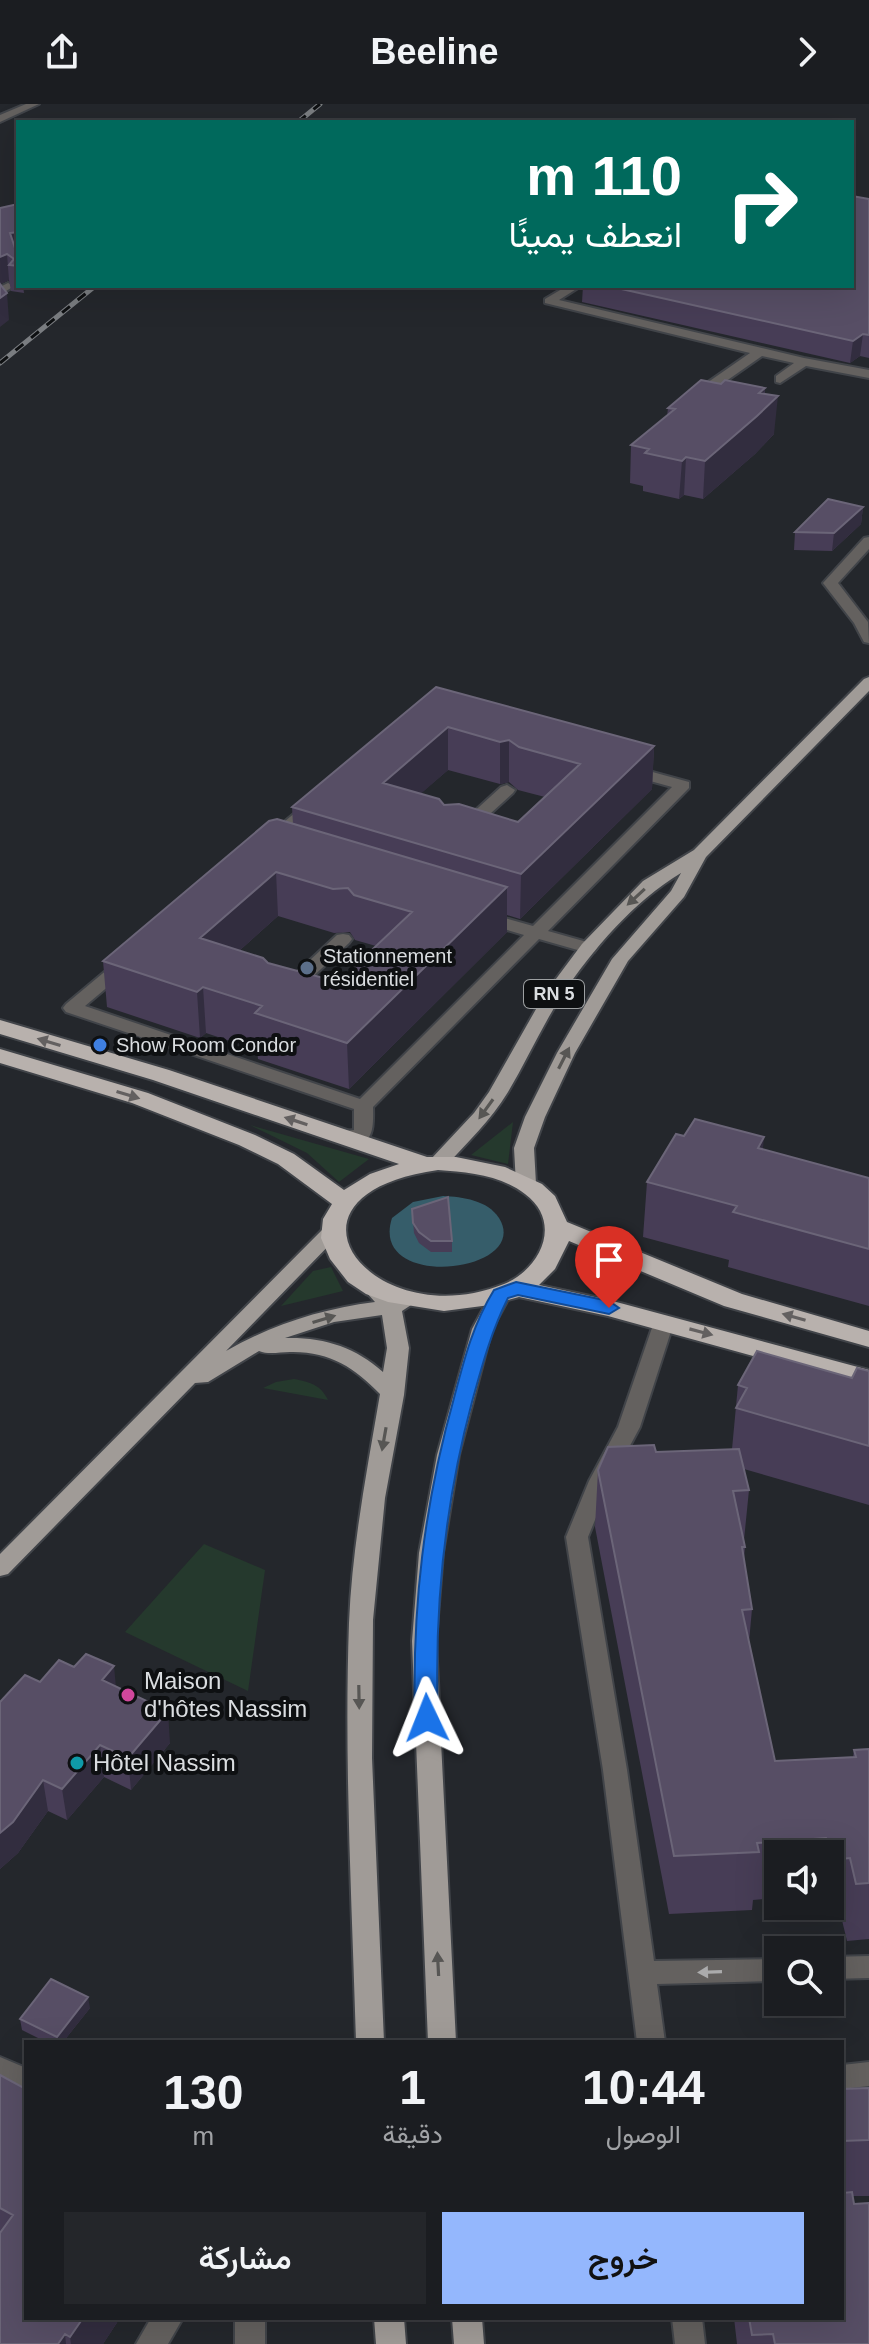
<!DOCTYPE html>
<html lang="ar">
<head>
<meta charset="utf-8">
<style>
  :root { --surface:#1b1d21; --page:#24262a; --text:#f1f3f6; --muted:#a0a2a5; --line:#393b3f; --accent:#94b7fd }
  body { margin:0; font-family:Arial,Vazirmatn,sans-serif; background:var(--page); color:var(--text); direction:rtl; height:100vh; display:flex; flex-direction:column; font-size:30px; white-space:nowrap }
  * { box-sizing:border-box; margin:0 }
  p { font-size:26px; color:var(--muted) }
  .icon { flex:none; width:44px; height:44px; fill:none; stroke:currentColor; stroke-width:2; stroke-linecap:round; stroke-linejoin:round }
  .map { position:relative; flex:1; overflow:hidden; direction:ltr }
  .panel { position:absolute; left:24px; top:1936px; width:820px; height:280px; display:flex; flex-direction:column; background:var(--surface); border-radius:0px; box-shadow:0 8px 32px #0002,0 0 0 2px var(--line); direction:rtl }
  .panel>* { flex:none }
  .top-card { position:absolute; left:16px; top:16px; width:838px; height:168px; border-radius:0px; box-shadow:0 8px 32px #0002,0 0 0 2px var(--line); direction:rtl; background:#00695c; color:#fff; overflow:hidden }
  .tools { position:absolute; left:764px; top:1736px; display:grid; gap:16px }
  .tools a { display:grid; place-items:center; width:80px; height:80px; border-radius:0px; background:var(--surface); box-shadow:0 8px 32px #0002,0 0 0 2px var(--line); font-size:40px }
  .pin { position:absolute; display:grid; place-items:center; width:68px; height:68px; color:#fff; margin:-82px -34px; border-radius:50% 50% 50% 0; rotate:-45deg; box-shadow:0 0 8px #0007 }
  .pin .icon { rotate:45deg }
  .me { position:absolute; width:88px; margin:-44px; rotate:358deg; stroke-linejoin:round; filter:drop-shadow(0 0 6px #0008) }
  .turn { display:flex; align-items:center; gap:28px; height:168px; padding:0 40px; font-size:36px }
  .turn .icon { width:104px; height:104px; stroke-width:2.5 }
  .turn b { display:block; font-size:56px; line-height:68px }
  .eta { display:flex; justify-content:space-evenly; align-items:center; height:136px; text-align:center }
  .eta b { font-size:48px; font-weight:600; line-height:56px }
  .action { display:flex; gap:16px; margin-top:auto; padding:16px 40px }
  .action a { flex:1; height:92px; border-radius:0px; background:var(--accent); color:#111; font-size:32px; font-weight:600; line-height:92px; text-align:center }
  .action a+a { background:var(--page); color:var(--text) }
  header { display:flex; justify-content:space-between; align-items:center; height:104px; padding:0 40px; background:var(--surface); font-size:36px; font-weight:600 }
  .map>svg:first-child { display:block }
</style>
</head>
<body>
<header><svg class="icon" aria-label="forward" viewBox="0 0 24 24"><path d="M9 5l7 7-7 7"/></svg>Beeline<svg class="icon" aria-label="share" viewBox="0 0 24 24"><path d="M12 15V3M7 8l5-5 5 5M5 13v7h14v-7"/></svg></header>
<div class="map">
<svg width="869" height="2240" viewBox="0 0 869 2240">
  <rect width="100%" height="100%" fill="#24272c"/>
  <path fill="#25392d" d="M513,1018L508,1060L471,1051Z
    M250,1021L369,1055L339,1078L307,1049Z
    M331,1163L343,1187L281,1202L313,1167Z
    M294,1275C310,1278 321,1281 328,1296L263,1284L276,1278Z
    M204,1440L265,1466L248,1587L125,1528Z"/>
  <path fill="#365d6a" d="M443,1092C463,1093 487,1096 499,1114C533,1169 368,1188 392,1114L413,1098Z"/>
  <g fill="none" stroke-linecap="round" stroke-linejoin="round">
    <g stroke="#414449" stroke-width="4">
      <path id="minor" d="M26,0H39L0,18V11Z
        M8,179L14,182L0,191V183Z
        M567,182H581L559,196L804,254L869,266V274L806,262L780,279L776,278V272L794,259L762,252L699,296H691V290L750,249L545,199V195Z
        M869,433V445L838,479L868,518L869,539L864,538L854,519L823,479L864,434Z
        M422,605L689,678V684L548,827L594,840L597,844L594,848L588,849L539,835L373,1003C374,1035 370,1044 337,1036L334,1032L337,1028L354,1026V1005L66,908L63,904L66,900L417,607ZM425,615L672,683L533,822L480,807L474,808L471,812L474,816L524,831L360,995L85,902Z
        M507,681L515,686L513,689L469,729H457L455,726L457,723L501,683Z
        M343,830L349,831L352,835L349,839L293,891H281L278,887L281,883L337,831Z
        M664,1211L674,1218L640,1323L611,1377L588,1433L627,1666L654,1857L778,1855V1877L657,1880L665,1938H637L603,1666L566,1433L589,1377L618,1323L654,1218Z
        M869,1852V1874L830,1875V1853Z
        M0,1953L26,1964V1990L0,1978Z
        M869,1958V1982L842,1985V1961Z
        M151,2214H183L168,2240H136Z
        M235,2214H265V2240H235Z
        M672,2214H702L705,2240H675Z"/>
    </g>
    <g stroke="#414449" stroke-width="4">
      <path id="major" d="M869,573V587L706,753L684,793L628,857L575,949L545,1013L534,1044L536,1080L533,1084H519L516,1080L514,1044L525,1013L557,949L612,855L671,787L681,769C634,797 593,845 562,891C542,922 527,956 508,988C491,1016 467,1039 445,1063H431L428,1059L431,1055L474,1009L489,988L544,891L582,840L643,777L694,746L864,575Z
        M334,1119L341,1121L344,1125L341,1129L226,1247C274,1220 321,1205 375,1198L358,1179L368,1172L375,1174L395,1195L408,1196L411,1201L402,1207L409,1244L404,1291L385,1394L373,1516L372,1654L384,1938H356C352,1799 344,1659 349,1519C352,1443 367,1366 380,1290C354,1263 329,1247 290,1248C279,1248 269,1251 259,1247L208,1278L195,1279L8,1470L0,1472V1450L327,1121ZM382,1211L387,1244L383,1268C355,1243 324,1233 285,1234L334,1218Z
        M501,1183L511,1190L492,1225L459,1351L443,1449L436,1537L456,1938H428L412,1537L419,1449L437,1351L472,1225L494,1185Z
        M374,2214H404L406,2240H376Z
        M452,2214H482L484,2240H454Z"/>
    </g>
    <g stroke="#414449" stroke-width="4">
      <path id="highway" d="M0,916L169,966L427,1053H456L505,1063L542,1080L555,1092L567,1118L742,1190L869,1227V1243L724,1202L569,1137L555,1165L539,1181L609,1196L869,1266V1284L608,1212L519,1193L490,1201L444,1207L388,1198L366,1190L348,1178L330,1155L321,1134L323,1115L332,1100L278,1060L239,1041L132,999L0,959V945L148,989L255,1031L294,1050L344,1086L370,1070L399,1060L153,976L0,930ZM438,1066C468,1068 500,1071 525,1090C563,1118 541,1165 504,1180C373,1233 260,1091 438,1066Z"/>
    </g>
    <use href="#minor" fill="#64615f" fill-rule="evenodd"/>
    <use href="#major" fill="#a09b97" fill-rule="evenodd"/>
    <use href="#highway" fill="#b8b1ad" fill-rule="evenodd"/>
    <g stroke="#7a7d81" stroke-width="5">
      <path id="rail" d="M298,18L320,0
        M0,259L95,182"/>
    </g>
    <use href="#rail" stroke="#0e1012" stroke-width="3" stroke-dasharray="10" stroke-linecap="butt"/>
  </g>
  <path fill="#473d56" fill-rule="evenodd" d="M869,95V254L860,252L850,259L582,198L583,182H852Z
    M18,100V182H23L24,189L11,187L9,176L0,180Z
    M721,280L765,284V290L774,330L755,350L703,395L684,391L679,395L643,387V382L630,379L631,341L667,312L668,304Z
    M863,403L861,420L832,447L794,446L795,428Z
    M436,583L654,642L652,685L520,815L507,811V828L349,985L258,955L257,946L206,929L200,934L107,903L103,857L293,720L292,703ZM448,666L500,680L509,678L518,686L545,693L518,718L444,701L421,689ZM278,812L334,829L350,828L355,836L376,842L338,878L268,859L239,847Z
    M763,1045L869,1074V1202L728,1163L729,1156L643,1133L647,1078Z
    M412,1105L452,1137V1148H431L419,1139L414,1129Z
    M869,1267V1401L744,1365L749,1386L744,1436L745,1443L744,1454L752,1505L749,1538L775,1657L853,1653L854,1646L869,1645V1835L847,1837L841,1812L823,1813L821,1802H830V1750H778V1794L753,1796L752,1806L669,1810L595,1423L598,1366L656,1348L732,1345L738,1281L852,1274Z
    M40,1578L116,1583L170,1639L131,1686L104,1673L67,1716L48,1707L18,1749L0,1765V1598Z
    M90,1904L63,1938H46L22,1926L20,1915Z
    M0,1971L26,2214H120L103,2240H0Z
    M869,1984V2092H852L869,2240H737L734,2214H842V1985Z"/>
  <path fill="#322d3f" d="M18,128V154L12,155L10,129Z
    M7,150L9,176L0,180V153Z
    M7,189L9,216L0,223V194Z
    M863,230L860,252L850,259L853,237Z
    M765,284L763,307L778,292L774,330L755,350L703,395L705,357L759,289Z
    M686,353L684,391L679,395L682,357Z
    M863,403L861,420L832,447L834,429Z
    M448,623V666L384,722L383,679Z
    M509,636V678L500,680V638Z
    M654,642L652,685L520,815L521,770Z
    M276,768L278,812L203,879L200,834Z
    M507,783V828L349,985L347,939Z
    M203,883L206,929L200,934L197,888Z
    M764,1033L759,1088L758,1044Z
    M114,1562L117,1594L102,1576Z
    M168,1607L170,1639L131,1686L128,1654Z
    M100,1641L104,1673L67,1716L62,1685Z
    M43,1676L48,1707L18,1749L0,1765V1729Z
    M88,1893L90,1904L63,1938H57V1933Z
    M83,2214H120L103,2240H71L70,2233Z
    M65,2230L66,2240H58Z"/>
  <path fill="#574e65" stroke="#6b6578" stroke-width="2" fill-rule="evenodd" d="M852,92L869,95V231L863,230L853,237L608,182H852Z
    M18,100V128L10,129L18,153V162L9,161L14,155L7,150L0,153V104Z
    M0,180L7,189L0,194Z
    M701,276L721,280L725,276L765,284L759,289L778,292L757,312L705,357L686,353L682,357L645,349L649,345L631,341L675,305L668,304Z
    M828,395L863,403L834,429L795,428Z
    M436,583L654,642L521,770L292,703ZM448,623L500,638L509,636L519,643L580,660L518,718L459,700L444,701L439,695L383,679Z
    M277,715L507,783L347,939L255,909L262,902L203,883L197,888L103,857L269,717ZM276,768L333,785L348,784L354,791L412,808L338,878L268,859L263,854L200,834Z
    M695,1015L764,1033L758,1044L869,1074V1145L733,1108L737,1102L647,1078L676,1030L684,1032Z
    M448,1093L452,1137H431L419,1128L413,1119L412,1105Z
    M757,1247L852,1274L857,1264L869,1267V1342L736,1304L747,1284L738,1281Z
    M654,1341L656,1348L739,1345L749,1386L733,1387L745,1443H742L752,1505L742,1506L775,1657L856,1653L854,1646L869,1645V1779L856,1780L850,1754L832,1756L826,1734L757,1739L759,1748L674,1752L598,1366L608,1343Z
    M86,1550L114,1562L102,1576L168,1607L128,1654L100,1641L62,1685L43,1676L13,1718L0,1729V1598L25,1571L40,1578L59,1556L74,1563Z
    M51,1875L88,1893L57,1933L20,1915Z
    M0,1971L26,1985V2214H83L70,2233L65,2230L58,2240H0V2129L13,2111L0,2104Z
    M869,1984V2036L842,2037V1985Z
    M842,2085L843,2089L852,2088L854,2100L869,2099V2240H775L773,2230L752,2231L749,2214H842Z"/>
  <defs><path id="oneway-solid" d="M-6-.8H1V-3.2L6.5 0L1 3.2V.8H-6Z" transform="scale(2)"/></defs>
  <g fill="#575654">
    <use href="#oneway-solid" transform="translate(636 793) rotate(137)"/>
    <use href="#oneway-solid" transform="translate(564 954) rotate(-63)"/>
    <use href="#oneway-solid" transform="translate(486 1005) rotate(126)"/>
    <use href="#oneway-solid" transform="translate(324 1215) rotate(-17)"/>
    <use href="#oneway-solid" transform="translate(384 1335) rotate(100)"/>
    <use href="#oneway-solid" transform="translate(359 1593) rotate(89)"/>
    <use href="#oneway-solid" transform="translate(438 1860) rotate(-93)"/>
  </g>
  <g fill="#636060">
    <use href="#oneway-solid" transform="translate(49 938) rotate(-163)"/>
    <use href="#oneway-solid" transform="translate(128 991) rotate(17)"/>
    <use href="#oneway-solid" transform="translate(296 1017) rotate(-162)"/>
    <use href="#oneway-solid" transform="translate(794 1213) rotate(-164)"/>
    <use href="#oneway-solid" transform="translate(701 1228) rotate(15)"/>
  </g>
  <use fill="#ababac" href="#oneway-solid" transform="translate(710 1868) rotate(178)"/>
  <path fill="#1a73e8" stroke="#114b97" stroke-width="2" d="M516,1178L609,1197L619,1204L609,1210L518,1191L508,1194C491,1228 482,1262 472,1298C444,1402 434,1506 438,1614L434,1620L427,1623L419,1620L415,1614C412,1503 424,1401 454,1294C464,1256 473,1220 494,1186Z"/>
  <circle fill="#5c6f8a" stroke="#0e1012" stroke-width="3" cx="307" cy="864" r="8"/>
  <circle fill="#3f7fe0" stroke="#0e1012" stroke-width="3" cx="100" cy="941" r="8"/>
  <circle fill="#d1479c" stroke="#0e1012" stroke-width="3" cx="128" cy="1591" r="8"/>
  <circle fill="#0f9aa8" stroke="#0e1012" stroke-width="3" cx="77" cy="1659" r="8"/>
  <g text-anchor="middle" stroke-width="8" stroke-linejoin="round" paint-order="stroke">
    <rect fill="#0e1012" stroke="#9da0a2" stroke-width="2" x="524" y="876" width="60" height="28" rx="6"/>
    <g font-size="18" font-weight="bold" fill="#dadde0">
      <text x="554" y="896">RN 5</text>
    </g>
    <g font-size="20" fill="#dadde0" stroke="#0e1012" text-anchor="start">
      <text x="323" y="859">Stationnement<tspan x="323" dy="23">résidentiel</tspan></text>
      <text x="116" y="948">Show Room Condor</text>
    </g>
    <g font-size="24" fill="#dadde0" stroke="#0e1012" text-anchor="start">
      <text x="144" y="1585">Maison<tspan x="144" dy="28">d'hôtes Nassim</tspan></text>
      <text x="93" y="1667">Hôtel Nassim</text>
    </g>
  </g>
</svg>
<div class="tools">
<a><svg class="icon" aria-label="sound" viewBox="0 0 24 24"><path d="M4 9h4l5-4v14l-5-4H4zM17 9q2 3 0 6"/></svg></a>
<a><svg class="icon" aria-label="search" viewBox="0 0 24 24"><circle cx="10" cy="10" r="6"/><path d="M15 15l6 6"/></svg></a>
</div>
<div class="pin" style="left:609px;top:1204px;background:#d93025"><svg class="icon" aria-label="arrive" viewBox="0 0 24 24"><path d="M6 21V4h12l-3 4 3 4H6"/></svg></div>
<svg class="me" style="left:427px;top:1614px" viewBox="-20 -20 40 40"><path d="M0-17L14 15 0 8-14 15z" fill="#1a73e8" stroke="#fff" stroke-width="4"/></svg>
<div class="top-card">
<div class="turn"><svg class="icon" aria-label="right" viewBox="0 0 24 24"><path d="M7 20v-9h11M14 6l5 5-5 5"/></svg><div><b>110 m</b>انعطف يمينًا</div></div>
</div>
<section class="panel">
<div class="eta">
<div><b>10:44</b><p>الوصول</p></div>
<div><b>1</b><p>دقيقة</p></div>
<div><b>130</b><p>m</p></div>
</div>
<div class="action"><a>خروج</a><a>مشاركة</a></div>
</section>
</div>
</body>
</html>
